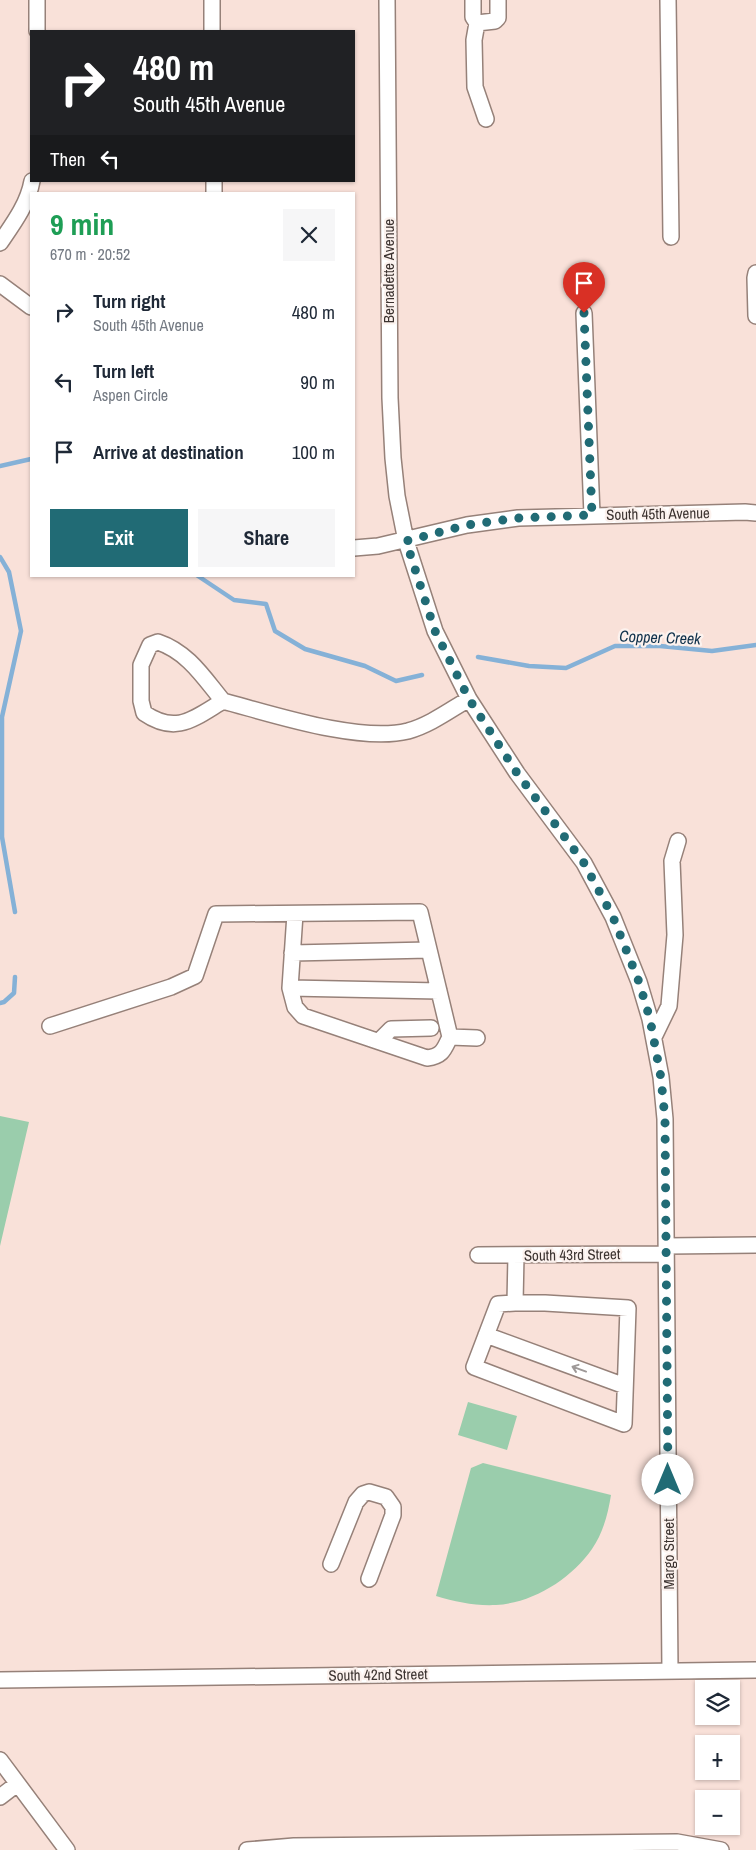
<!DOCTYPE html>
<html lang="en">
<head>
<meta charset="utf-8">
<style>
  :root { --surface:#fff; --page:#f6f6f7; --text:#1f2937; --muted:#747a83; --accent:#216b75 }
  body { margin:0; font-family:"Archivo Narrow",sans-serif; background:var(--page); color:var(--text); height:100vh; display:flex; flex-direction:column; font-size:19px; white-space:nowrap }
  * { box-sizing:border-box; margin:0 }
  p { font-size:16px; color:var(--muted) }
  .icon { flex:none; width:28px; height:28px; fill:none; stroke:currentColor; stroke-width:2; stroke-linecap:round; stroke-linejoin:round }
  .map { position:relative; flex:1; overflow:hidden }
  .side { position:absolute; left:30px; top:192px; width:325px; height:385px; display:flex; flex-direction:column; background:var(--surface); border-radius:0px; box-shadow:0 1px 4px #0004 }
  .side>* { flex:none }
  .hud { position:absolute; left:30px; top:30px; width:325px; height:152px; border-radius:0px; box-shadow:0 1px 4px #0004; background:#202124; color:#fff; overflow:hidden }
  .controls { position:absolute; left:695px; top:1680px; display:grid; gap:10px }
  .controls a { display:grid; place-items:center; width:45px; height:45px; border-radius:0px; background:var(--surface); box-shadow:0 1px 4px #0004; font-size:25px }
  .pin { position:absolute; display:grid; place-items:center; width:42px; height:42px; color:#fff; margin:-51px -21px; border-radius:50% 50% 50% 0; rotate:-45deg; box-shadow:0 0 5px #0007 }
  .pin .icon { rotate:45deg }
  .me { position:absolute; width:55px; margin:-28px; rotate:0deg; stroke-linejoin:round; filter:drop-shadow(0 0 4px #0008) }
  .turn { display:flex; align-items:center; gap:18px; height:105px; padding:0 20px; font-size:22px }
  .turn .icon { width:65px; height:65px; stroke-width:2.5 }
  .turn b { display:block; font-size:35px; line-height:42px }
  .then { display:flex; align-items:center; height:48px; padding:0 20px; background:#0003; gap:10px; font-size:19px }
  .round { display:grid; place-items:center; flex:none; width:52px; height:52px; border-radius:0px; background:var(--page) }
  .headline { display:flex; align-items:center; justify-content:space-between; height:85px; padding:0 20px }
  h1 { font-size:30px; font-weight:700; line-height:38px; color:#1e9e55 }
  .primary-button { display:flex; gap:10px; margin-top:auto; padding:10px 20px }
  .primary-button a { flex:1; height:58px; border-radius:0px; background:var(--accent); color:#fff; font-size:20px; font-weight:700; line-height:58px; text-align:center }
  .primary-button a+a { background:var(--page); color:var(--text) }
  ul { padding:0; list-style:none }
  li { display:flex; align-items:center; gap:15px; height:70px; padding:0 20px }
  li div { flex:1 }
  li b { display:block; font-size:19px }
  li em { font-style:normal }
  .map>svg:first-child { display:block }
</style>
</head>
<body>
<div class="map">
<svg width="756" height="1850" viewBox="0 0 756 1850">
  <rect width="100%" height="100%" fill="#f9e1d9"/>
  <path fill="#9acdac" d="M0,1116L29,1122L0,1246Z
    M468,1402L517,1416L507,1450L458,1435Z
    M483,1463L611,1495C608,1514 603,1533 592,1549C571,1579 533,1603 496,1605C475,1606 456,1602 436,1596L471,1468Z"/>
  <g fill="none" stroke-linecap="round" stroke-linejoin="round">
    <path stroke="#85b1d7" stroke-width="4.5" d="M0,466L31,459
      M0,557L9,572L21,631L2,717V837L15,912
      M198,576L234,600L266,604L275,631L305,649L365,666L396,681L422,675
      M478,657L529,666L566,668L615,646H660L712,651L756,645
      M0,1003L4,1002L14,993L15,977"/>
    <g stroke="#968179" stroke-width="18">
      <path id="minor" d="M37,0V31
        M212,0V31
        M387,0L390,398L393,458L397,496L406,541L435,631L469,699L517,773L584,863L613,917L639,982L650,1019L661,1077L665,1119L670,1671
        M473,0V17L477,23L495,21L498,18V0
        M668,0L671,237
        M477,23L474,40L475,87L486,119
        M214,181V194
        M0,243C13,224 28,204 32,181
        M756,273L755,278L756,316
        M0,284L31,307
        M584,313L592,515
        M354,548L378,546L467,525L518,518L745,512L756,513
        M158,642C188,652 204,678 223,701C193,719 176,735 144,713L141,701V665L150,645Z
        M223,701C272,714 359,743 408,731C430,725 450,710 469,699
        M295,914L290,988L295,1007L303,1016L427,1058C443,1056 444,1049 450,1037
        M292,953L429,950
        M290,988L439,991
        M50,1026L171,987L195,976L216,914L420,912L450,1037L477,1038
        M654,1037L669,1006L675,935L672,861L678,841
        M379,1041L391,1029L431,1028
        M667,1246L756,1245
        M478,1255L666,1254
        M515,1303H545L628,1308L624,1424L474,1367L498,1304Z
        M515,1303L516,1255
        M486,1335L625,1386
        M331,1564L356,1502L363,1494L369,1492L386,1497L393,1507V1515L369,1579
        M0,1680L756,1670
        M0,1760L67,1850
        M0,1797L17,1784
        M247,1850L294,1846L677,1842L721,1850"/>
    </g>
    <use href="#minor" stroke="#fff" stroke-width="15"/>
  </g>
  <defs><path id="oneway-shaft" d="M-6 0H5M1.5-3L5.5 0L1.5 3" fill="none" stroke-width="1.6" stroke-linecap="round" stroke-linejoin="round" transform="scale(1.25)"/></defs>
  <use stroke="#9e9998" href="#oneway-shaft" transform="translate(579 1369) rotate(-160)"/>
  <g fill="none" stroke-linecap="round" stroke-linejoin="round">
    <path stroke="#216b75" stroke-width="9" stroke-dasharray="0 16.2" d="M584,313L592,515L518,518L467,525L406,541L435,631L469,699L517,773L584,863L613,917L639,982L650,1019L661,1078L665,1119L668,1480"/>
  </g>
  <g text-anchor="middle" stroke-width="4.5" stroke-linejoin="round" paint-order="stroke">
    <g font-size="15" fill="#3c3330" stroke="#fcf2ee">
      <text transform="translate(389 271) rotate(-90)" y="5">Bernadette Avenue</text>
      <text transform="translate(658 514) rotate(-1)" y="5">South 45th Avenue</text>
      <text transform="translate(572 1255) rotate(-1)" y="5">South 43rd Street</text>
      <text transform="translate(669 1554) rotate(-90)" y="5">Margo Street</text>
      <text transform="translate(378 1675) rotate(-1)" y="5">South 42nd Street</text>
    </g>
    <g font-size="16" font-style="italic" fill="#10324c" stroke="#fcf2ee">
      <text transform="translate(660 637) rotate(2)" y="6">Copper Creek</text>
    </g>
  </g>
</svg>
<div class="controls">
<a><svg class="icon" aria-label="layers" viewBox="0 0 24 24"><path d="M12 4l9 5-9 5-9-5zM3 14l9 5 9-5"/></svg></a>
<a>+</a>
<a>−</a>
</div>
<div class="pin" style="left:584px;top:313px;background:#d93025"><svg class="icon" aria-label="arrive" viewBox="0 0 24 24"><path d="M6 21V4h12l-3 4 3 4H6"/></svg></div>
<svg class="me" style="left:668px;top:1480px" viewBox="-20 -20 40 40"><circle r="19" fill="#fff"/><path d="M0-13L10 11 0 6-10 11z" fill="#216b75"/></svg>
<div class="hud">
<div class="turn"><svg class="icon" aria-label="right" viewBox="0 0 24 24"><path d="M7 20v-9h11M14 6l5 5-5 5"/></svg><div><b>480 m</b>South 45th Avenue</div></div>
<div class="then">Then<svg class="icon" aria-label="left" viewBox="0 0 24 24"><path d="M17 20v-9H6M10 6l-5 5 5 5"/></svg></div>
</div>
<section class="side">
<div class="headline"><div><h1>9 min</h1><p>670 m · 20:52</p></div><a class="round"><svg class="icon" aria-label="close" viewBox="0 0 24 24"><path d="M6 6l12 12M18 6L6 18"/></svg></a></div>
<ul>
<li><svg class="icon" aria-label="right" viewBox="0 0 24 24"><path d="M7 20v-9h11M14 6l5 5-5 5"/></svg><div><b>Turn right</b><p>South 45th Avenue</p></div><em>480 m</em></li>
<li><svg class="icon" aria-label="left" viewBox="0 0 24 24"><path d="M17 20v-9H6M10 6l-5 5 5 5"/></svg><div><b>Turn left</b><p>Aspen Circle</p></div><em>90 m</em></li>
<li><svg class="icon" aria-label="arrive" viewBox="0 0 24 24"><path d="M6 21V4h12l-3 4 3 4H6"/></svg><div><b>Arrive at destination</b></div><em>100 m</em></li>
</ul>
<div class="primary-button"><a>Exit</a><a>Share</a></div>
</section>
</div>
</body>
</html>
